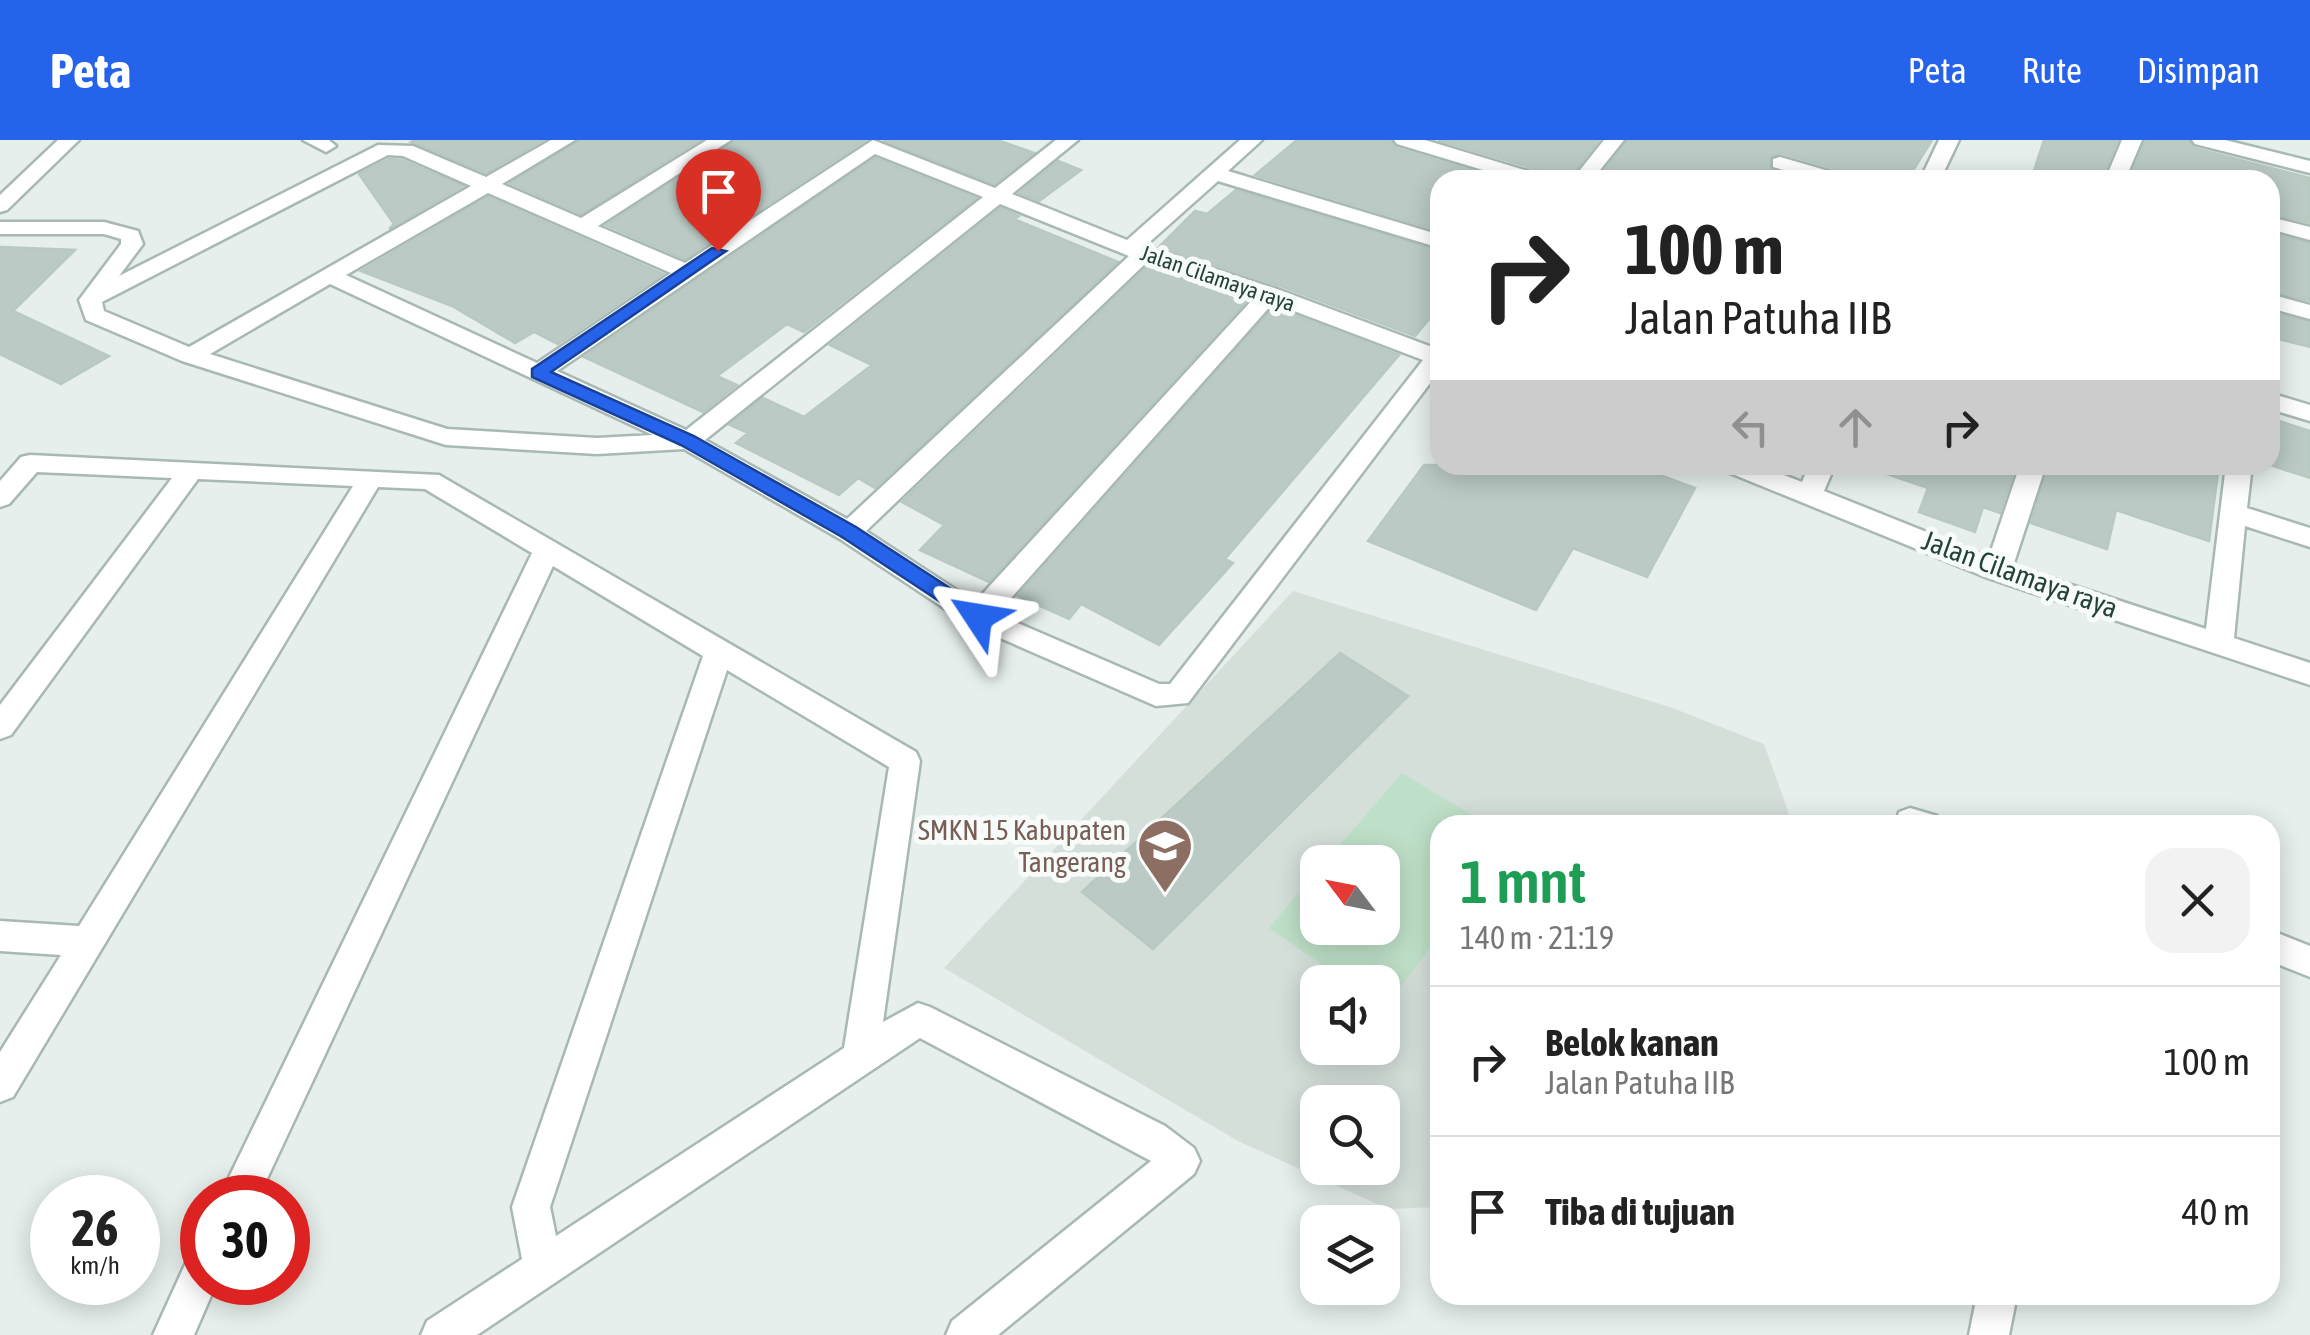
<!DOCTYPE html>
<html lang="id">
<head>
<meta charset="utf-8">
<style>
  :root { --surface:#fff; --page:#f2f2f2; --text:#222; --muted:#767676; --line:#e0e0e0; --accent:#2563eb }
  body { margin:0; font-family:"Asap Condensed",sans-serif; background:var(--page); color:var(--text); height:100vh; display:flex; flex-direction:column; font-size:38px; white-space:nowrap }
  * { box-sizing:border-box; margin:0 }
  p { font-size:32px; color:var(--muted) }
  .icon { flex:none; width:55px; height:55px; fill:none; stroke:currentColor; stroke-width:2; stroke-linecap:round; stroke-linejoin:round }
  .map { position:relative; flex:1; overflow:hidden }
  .panel { position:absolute; left:1430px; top:675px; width:850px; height:490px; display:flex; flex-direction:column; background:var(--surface); border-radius:30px; box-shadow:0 5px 25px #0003 }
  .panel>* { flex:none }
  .hud { position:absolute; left:1430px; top:30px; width:850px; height:305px; border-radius:30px; box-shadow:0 5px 25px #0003; background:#fff; color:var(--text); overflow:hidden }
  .needle { width:65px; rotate:302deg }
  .tools { position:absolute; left:1300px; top:705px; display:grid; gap:20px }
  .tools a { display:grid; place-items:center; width:100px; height:100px; border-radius:20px; background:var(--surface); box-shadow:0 5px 25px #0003; font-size:50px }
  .speed { position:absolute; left:30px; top:1035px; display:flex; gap:20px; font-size:50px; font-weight:700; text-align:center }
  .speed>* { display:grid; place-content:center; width:130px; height:130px; border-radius:50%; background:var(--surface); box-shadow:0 5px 25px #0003; line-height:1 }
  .speed small { font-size:25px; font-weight:400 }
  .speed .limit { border:15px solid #d22; background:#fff; color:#111 }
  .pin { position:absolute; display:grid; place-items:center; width:85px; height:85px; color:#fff; margin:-102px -42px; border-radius:50% 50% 50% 0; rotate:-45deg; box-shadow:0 0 10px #0007 }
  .pin .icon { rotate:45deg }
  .me { position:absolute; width:110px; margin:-55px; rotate:303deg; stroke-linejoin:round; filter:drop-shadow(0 0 8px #0008) }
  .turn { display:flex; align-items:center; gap:35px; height:210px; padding:0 30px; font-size:45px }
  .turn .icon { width:130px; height:130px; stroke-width:2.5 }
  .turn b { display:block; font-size:70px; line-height:85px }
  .lanes { display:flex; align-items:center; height:95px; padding:0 30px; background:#0003; justify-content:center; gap:50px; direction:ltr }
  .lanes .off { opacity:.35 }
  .round { display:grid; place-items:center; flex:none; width:105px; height:105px; border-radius:30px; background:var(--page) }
  .headline { display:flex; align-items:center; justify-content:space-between; height:170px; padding:0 30px }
  h1 { font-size:60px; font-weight:600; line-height:75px; color:#1e9e55 }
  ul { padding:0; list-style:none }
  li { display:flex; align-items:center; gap:30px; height:150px; padding:0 30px; border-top:2px solid var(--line) }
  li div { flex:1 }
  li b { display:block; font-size:38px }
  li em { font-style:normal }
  header { display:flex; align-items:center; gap:60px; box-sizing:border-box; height:140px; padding:0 50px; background:var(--accent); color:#fff }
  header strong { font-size:48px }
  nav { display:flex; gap:55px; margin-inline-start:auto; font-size:35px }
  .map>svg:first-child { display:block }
</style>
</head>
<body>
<header>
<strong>Peta</strong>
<nav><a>Peta</a><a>Rute</a><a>Disimpan</a></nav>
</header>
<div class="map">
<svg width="2310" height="1195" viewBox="0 0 2310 1195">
  <rect width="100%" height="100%" fill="#e6efeb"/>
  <path fill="#d4dfda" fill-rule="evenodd" d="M1293,451L1670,567L1764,604L1793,685H1440V1067L1388,1069L1238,1001L944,828ZM1318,722H1382V788H1318ZM1318,842H1382V908H1318ZM1318,962H1382V1028H1318Z"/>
  <path fill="#bfe0c8" d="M1402,633L1488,685H1440V795L1384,868L1382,842H1347L1269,788L1317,731L1318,788H1382V722H1325Z"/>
  <path fill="#bbcac4" stroke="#b8c9c2" stroke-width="2.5" d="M415,0H543L486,33L411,2Z
    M579,0H700L581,74L510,43Z
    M735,0H866L685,119L606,85Z
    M883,0H997L1034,13L994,44Z
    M1297,0H1390L1396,8L1503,40H1440V91L1255,35Z
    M1438,0H1599L1568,40H1551L1545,32Z
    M1628,0H1932L1907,40H1853L1847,32L1781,13L1770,17V29L1804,40H1597Z
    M2044,0H2118L2101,40H2031Z
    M2146,0H2188L2194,8L2310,38V83L2270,74V40H2129Z
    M875,18L976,58L804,192L787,184L717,236L737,245L703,272L584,217Z
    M389,19L402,20L463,46L389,89L394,84L359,34Z
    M1058,21L1081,30L1039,61L1019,53Z
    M1236,50L1440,111V166L1415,196L1278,145L1158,108L1195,71L1207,74Z
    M488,57L663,134L558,204L534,192L515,203L452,166L361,131Z
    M1001,68L1019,76L1014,79L1118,122L875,348L858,338L839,355L736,303L748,293L730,285L763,258L804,277L872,225L830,205Z
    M2270,93L2310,103V161L2270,151Z
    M0,107L75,110L13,171L109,216L61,244L0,214Z
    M1148,126L1248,159L989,442L920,410L944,385L902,362Z
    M1274,167L1399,215L1225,419L1233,423L1159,505L1081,464L1069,479L1018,456Z
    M2270,172L2310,182V207L2270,197Z
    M2270,278L2310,291V338L2270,325Z
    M1424,325H1633L1695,348L1647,437L1573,408L1536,470L1368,401Z
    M1882,325H2016L2000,373L1983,367L1975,392L1919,372L1928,348L1881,332Z
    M2049,325H2219L2209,401L2116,370L2107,409L2031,383Z
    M1340,513L1408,556L1153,809L1082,752Z"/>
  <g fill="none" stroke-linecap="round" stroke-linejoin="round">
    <g stroke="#a8b8b2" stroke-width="5">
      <path id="minor" d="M58,0H79L7,70L0,72V55Z
        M303,0H329L336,6L326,12Z
        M551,0H575L502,44L581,78L707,0H731L598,86L685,123L873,0L995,48L1056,0H1078L1012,54L1127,100L1240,0H1262L1228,31L1440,95V108L1218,41L1144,107L1277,149L1440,210V230L1188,563L1156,566L968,484L840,399L684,309L597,314L446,305L182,221L86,180L79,160L121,104V99L104,94H0V82H104L138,91L143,104L119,136L378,5L413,6L486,37ZM875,14L983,57L686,290L557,231ZM388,15L403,16L471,46L189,207L104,171L102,162ZM488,53L671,133L537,223L346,135ZM1000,64L1129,116L847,379L705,300ZM1147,122L1255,157L975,462L866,391ZM330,144L653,295L597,298L447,289L210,214ZM1273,163L1423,220L1170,544H1159L997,474Z
        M1394,0H1425L1544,36L1547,40H1516L1397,4Z
        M1604,0H1624L1592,40H1572Z
        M1939,0H1959L1940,40H1920Z
        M2122,0H2142L2125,40H2105Z
        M2192,0H2225L2310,21V33L2195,4Z
        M1780,17L1846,36L1849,40H1817L1773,27V19Z
        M2270,77L2310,87V100L2270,89Z
        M2270,154L2310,165V179L2270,168Z
        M2270,253L2310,265V281L2270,269Z
        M30,315L439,335L916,612L920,621L883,882L918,863L930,867L1165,986L1194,1008L1200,1021L1194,1034L998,1195H946L952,1181L1151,1021L920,898L477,1195H421L427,1181L522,1119L512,1067L703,516L553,426L258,1058H219L532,413L425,349L378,347L13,957L0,962V912L61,815L0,811V781L79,786L353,346L198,339L11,595L0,599V565L172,338L37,332L9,364L0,367V341L21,317ZM727,530L889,627L844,908L556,1096L550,1067Z
        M1721,325H1758L1802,342L1809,325H1835L1824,351L1989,417L2020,325H2046L2013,426L2206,489L2226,325H2252L2247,368L2310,388V407L2245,386L2234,498L2310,523V545L1988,438L1725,331Z
        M1910,668L1937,676L1942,685H1896L1899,672Z
        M2270,790L2310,806V837L2270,821Z
        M202,1112V1142H217L194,1195H153L188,1118Z
        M1977,1155H2017L2009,1195H1969Z"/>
    </g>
    <use href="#minor" fill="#fff" fill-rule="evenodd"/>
  </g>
  <path fill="#2563eb" stroke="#184099" stroke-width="2.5" d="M712,108L726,111L551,232L694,296L856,387L985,471L989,477L985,482H971L842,397L681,305L532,237V229Z"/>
  <defs>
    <g id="school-pin" transform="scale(2.875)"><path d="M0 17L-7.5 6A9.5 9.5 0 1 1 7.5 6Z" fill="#8d6e63" stroke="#f7fbf9"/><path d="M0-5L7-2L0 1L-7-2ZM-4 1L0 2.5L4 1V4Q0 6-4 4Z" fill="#fff"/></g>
  </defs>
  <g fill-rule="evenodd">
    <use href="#school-pin" x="1165" y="706"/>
  </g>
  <g text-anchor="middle" stroke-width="10" stroke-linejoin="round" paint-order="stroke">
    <g font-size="22" fill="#24423a" stroke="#f7fbf9">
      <text transform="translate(1218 138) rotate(19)" y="8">Jalan Cilamaya raya</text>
    </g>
    <g font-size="28" fill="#24423a" stroke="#f7fbf9">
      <text transform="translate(2020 434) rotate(20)" y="10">Jalan Cilamaya raya</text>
    </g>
    <g font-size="28" fill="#785e54" stroke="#f7fbf9" text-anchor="end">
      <text x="1126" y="700">SMKN 15 Kabupaten<tspan x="1126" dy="32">Tangerang</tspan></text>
    </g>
  </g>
</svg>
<div class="tools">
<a><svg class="needle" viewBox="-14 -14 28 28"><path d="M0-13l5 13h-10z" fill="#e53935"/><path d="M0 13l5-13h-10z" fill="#767676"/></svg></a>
<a><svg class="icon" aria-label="sound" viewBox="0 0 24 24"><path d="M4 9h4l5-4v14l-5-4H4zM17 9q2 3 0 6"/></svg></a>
<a><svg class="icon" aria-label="search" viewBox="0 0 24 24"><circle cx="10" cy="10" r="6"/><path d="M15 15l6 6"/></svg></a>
<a><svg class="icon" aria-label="layers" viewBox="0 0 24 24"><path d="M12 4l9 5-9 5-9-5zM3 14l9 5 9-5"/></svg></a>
</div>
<div class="speed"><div>26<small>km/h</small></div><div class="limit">30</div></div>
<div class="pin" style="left:718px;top:111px;background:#d93025"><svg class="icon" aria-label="arrive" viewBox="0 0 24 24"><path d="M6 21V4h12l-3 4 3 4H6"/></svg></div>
<svg class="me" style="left:978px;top:477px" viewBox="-20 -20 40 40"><path d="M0-17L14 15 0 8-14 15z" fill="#2563eb" stroke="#fff" stroke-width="4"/></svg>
<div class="hud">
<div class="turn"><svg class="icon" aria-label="right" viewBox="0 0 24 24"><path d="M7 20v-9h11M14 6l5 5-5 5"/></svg><div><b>100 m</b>Jalan Patuha IIB</div></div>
<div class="lanes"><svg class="icon off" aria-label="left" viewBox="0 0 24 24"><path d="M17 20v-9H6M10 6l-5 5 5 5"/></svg><svg class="icon off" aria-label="ahead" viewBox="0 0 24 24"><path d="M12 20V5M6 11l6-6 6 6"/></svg><svg class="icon" aria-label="right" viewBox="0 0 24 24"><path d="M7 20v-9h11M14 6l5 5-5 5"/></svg></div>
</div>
<section class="panel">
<div class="headline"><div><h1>1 mnt</h1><p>140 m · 21:19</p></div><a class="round"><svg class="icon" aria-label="close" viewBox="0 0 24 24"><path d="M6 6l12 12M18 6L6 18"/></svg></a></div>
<ul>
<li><svg class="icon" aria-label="right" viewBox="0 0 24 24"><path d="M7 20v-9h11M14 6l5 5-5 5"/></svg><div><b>Belok kanan</b><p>Jalan Patuha IIB</p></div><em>100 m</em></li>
<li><svg class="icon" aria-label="arrive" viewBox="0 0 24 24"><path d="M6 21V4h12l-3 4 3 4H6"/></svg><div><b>Tiba di tujuan</b></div><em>40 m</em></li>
</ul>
</section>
</div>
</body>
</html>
